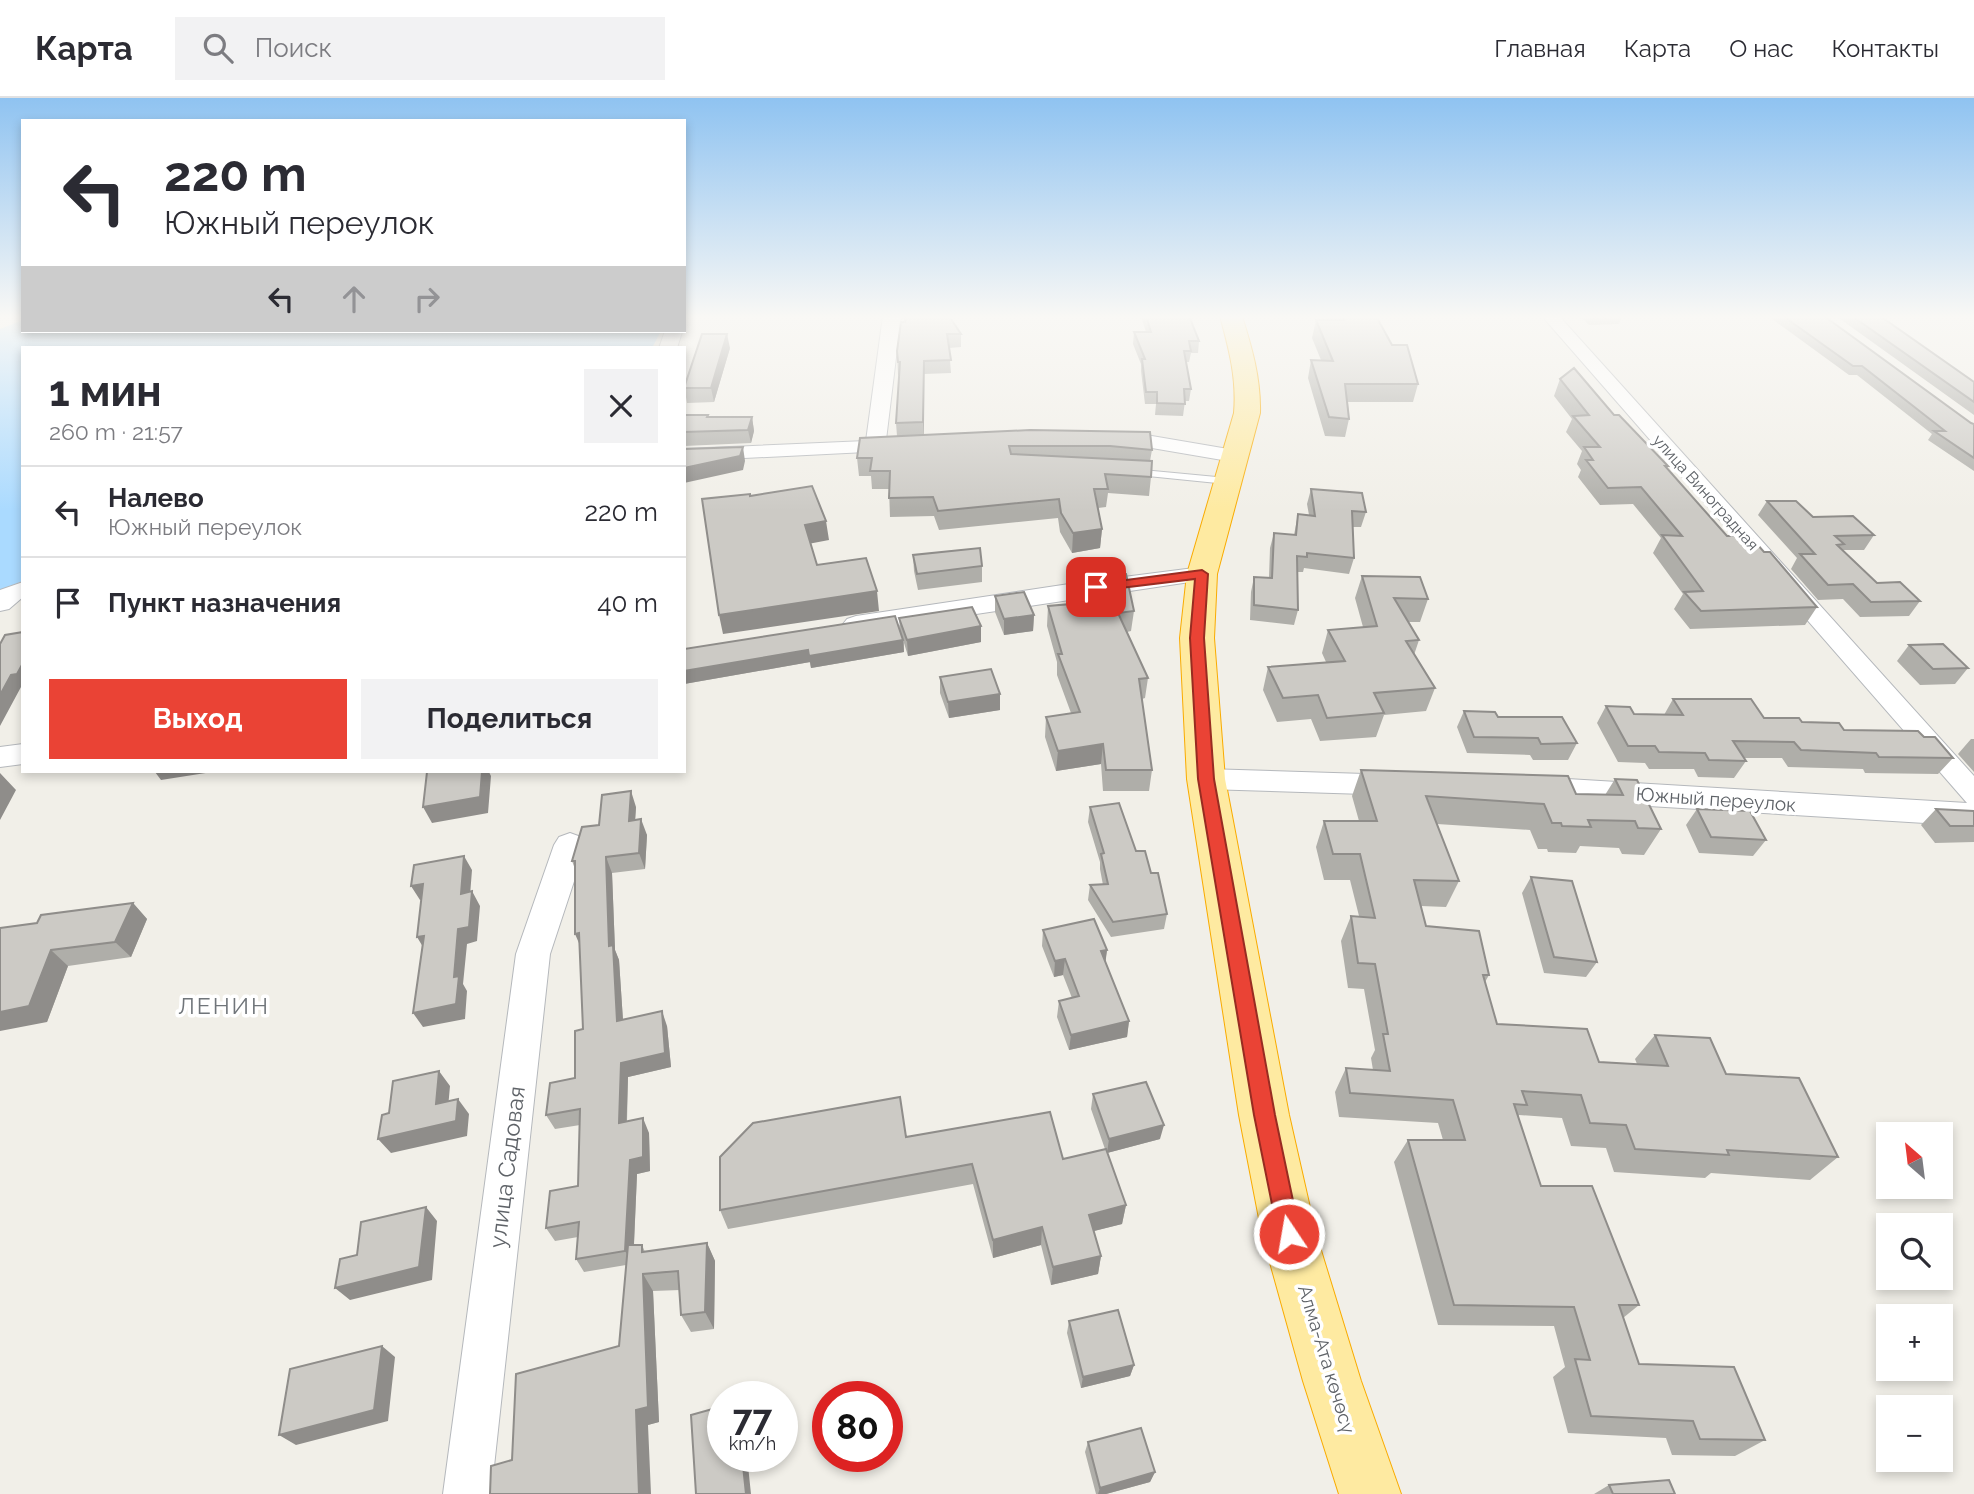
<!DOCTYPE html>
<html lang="ru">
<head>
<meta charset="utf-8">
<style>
  :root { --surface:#fff; --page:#f2f2f3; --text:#2b2b33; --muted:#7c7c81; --line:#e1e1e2; --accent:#ea4335 }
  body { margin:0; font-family:Raleway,sans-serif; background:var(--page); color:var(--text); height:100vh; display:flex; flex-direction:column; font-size:26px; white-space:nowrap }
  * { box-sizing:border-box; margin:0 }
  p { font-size:23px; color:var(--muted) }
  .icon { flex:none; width:38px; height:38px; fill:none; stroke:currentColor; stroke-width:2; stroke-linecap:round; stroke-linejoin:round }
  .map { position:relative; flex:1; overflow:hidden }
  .details { position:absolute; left:21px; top:248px; width:665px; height:427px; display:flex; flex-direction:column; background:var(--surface); border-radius:0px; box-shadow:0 4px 10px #0003 }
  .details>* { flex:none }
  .hud { position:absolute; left:21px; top:21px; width:665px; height:214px; border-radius:0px; box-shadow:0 4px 10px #0003; background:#fff; color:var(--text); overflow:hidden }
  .needle { width:46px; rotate:332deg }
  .buttons { position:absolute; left:1876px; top:1024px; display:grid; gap:14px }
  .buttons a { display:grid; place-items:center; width:77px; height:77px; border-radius:0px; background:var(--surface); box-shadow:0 4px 10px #0003; font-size:35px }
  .speed { position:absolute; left:707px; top:1283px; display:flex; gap:14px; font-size:35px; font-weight:700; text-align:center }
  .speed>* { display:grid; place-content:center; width:91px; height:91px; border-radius:50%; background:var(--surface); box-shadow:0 4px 10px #0003; line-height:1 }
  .speed small { font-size:18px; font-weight:400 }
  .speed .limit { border:10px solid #d22; background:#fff; color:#111 }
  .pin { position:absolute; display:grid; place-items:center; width:60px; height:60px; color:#fff; margin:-30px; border-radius:14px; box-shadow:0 4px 10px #0006 }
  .me { position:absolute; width:77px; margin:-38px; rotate:348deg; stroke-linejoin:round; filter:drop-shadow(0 0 5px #0008) }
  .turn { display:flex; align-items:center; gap:24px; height:147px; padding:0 28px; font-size:32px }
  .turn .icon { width:91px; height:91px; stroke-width:2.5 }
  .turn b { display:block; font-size:49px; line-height:60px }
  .lanes { display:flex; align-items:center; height:66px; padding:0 28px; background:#0003; justify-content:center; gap:35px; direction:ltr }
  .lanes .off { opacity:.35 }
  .round { display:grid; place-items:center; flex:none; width:74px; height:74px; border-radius:0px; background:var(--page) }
  .overview { display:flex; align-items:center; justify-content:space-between; height:119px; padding:0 28px }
  h1 { font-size:42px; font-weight:700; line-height:52px }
  .button { display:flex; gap:14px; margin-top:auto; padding:14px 28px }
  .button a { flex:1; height:80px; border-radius:0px; background:var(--accent); color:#fff; font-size:28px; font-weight:700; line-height:80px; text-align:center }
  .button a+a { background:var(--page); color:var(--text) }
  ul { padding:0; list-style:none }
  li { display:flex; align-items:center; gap:21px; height:91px; padding:0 28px; border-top:2px solid var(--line) }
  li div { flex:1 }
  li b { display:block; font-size:26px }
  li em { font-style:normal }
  header { display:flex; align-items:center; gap:42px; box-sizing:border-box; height:98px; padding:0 35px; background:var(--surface); border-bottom:2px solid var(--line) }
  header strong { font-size:33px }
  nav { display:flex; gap:38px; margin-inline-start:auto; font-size:24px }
  .search { width:490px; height:63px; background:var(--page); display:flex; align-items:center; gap:18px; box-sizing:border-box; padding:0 24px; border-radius:0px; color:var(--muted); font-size:26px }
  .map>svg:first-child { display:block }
</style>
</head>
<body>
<header>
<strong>Карта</strong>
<div class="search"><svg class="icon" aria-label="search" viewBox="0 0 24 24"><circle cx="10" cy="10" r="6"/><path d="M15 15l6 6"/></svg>Поиск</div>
<nav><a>Главная</a><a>Карта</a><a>О нас</a><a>Контакты</a></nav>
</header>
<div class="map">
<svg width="1974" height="1396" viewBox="0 0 1974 1396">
  <rect width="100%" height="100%" fill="#f1efe8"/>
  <path fill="#aadaff" d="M23,222V233H661L652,250H23V483L0,492V231Z"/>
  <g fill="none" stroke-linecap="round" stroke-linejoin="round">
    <g stroke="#b5b8bc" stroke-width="2">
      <path id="service" d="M1132,371L1227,380L1233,383L1227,386L1128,376L1126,374Z"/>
    </g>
    <g stroke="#b5b8bc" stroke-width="2">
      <path id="minor" d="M883,218H901L886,342L906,344L909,348L906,352L684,363V351L866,343Z
        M1542,218H1559L1974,678V728L1534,701L1524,697L1519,690L1524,683L1534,679L1967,705Z
        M665,233L682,234L677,250H659Z
        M1110,336L1146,337L1234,352L1241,354L1244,358L1241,362L1234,364L1146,349L1103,346L1100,342L1103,338Z
        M1202,469L1210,471L1214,476L1210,481L856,534L847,531L843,526L847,521L856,518L1069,486Z
        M23,484V499L9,511L0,513V492Z
        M23,646V666L0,669V649Z
        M1206,671L1397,677L1407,680L1412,687L1407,694L1397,697L1206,691L1196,688L1191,681L1196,674Z
        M570,735L581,739L586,747L550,856L491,1396H443L516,856L554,747L559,739Z"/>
    </g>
    <g stroke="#f9ab00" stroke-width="2">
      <path id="trunk" d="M1220,218H1242C1252,250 1261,281 1260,315L1217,476L1214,540L1225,681L1289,1017L1316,1136L1361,1283L1401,1396H1339L1303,1283L1262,1136L1239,1017L1187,681L1180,540L1187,476L1234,315C1237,281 1229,251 1220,218Z"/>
    </g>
    <use href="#service" fill="#fff" fill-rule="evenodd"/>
    <use href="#minor" fill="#fff" fill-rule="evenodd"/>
    <use href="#trunk" fill="#feeaa1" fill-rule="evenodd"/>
  </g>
  <path fill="#afaea9" d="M1141,218H1189L1199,243L1198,255H1191L1189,264H1186L1191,291L1189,303H1185L1183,318L1155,317L1156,306H1145L1141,273V266L1133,246L1134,234H1146Z
    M1325,218H1376L1392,247L1418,286L1413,304H1348L1349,321L1345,339L1325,338L1308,280L1311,262H1321L1312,240L1316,222H1328Z
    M1580,218H1620L1622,219L1619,226L1589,227Z
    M1768,218H1824L1971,325L1974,326V373L1928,342L1932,336L1857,277H1849Z
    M1836,218H1880L1974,284V317Z
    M901,224L961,236V249L949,250L951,275L924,276V337L1030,332L1152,352L1150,363L1151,379L1149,398L1108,395L1106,409L1098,410L1102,431L1100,450L1072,455L1060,434L1058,420L939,432L934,418L890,419L889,391H872L871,378H859L857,360L897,338L896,325L900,277H898L897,253Z
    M730,250L714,304L687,305L684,288Z
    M1560,281L1614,317L1668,368L1667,370L1727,438L1764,454L1817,509L1805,527L1690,531L1674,511L1683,496L1653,455L1661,440L1633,406L1600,407L1578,379L1581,372L1577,366L1582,353L1566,334L1572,321L1554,298Z
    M684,317L708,319H752L754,333L751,345L684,348Z
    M1311,391L1366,414L1361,429H1353L1354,460L1349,476L1304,470L1303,474H1297L1298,512L1294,527L1250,522L1251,494L1254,479L1269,480L1270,450L1274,435L1294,437L1298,416L1309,417L1307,406Z
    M1767,403L1813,419L1874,437L1864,452H1843L1877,485L1920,503L1909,518L1860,519L1843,501L1818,502L1791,471L1797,460L1758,417Z
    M913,457L982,468V484L918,492L914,473Z
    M1103,478L1134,513L1131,533L1127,534L1148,580L1145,600L1142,601L1152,672L1149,693H1103L1101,666L1056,673L1045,639L1046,619L1071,615L1057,577V564L1047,528L1048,508L1102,503L1101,498Z
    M1362,478L1428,501L1420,524H1408L1419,542L1414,557L1435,590L1426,613L1384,617L1376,639L1320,643L1311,621L1277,624L1263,592L1268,569L1326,564L1322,555L1328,532L1363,529L1355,500Z
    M995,498L1034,517L1033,533L1004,537L995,514Z
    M899,520L981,544L908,558L904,545V554L811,570L810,564L684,586V551L900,533Z
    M1909,547L1968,570L1955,586L1920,587L1897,563Z
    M940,579L1000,596V612L949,620L940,595Z
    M1673,601L1764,620L1802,624L1844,632L1924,639L1953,660L1938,676L1865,675L1863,671L1788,669L1782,660H1743L1746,663L1734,680L1698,679L1694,671H1649L1645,665L1618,664L1597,625L1606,608L1634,616L1664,617Z
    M1464,613L1498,619L1577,645L1568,662H1533L1530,657L1467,655L1457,629Z
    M1971,641H1974V674L1958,656Z
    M1361,672L1576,696L1605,697L1615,681L1661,731L1644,757L1622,756L1619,750L1580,748L1576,755L1548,754L1547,751H1538L1530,732L1437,726L1459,783L1446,809L1421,808L1426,828L1489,877L1485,884L1497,926L1599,964L1637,966L1635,961L1655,937L1726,976L1838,1059L1810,1082L1711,1075L1705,1080L1614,1074L1606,1050L1571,1048L1562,1020L1519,1017L1518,1019L1541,1088L1639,1207L1623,1220L1639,1266L1765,1342L1735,1358L1672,1357L1666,1340L1568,1335L1553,1279L1565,1269L1554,1228L1438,1227L1394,1064L1408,1042H1443L1438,1025L1339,1019L1335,994L1346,970L1373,972L1371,960L1375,952L1364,891L1348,890L1341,843L1351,818H1359L1350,782H1324L1316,749L1324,723H1359L1352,698Z
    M636,709L635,722L647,737L645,771L612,775L615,852L619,862L623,922L667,928L671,969L628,979L627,1024L649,1035L650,1073L637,1076L634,1147H642L645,1154L707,1145L715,1163L714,1231L691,1234L681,1217L680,1192L653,1193L659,1324L512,1362L619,1248L626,1167L584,1174L576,1161L578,1139L555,1143L546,1130L578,1088L580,1027L555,1031L546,1017L575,980L583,931L580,848L575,771L572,763L599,727Z
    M1090,709L1136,753L1151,775L1167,816L1164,831L1111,839L1088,802L1090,787H1103L1100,771V764L1088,724Z
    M1697,711L1766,742L1753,758L1699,755L1686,727Z
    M1936,711L1974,713V744L1935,745L1921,727Z
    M1531,779L1597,864L1586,879L1544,875L1522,795Z
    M133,805L147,821L131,859L68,868L47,924L37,825Z
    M1043,832L1107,852L1105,864L1129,923L1127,939L1069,952L1057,919L1059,903L1072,900L1063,877L1054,879L1042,848Z
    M1093,996L1160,1041L1107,1055L1126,1107L1122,1126L1094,1133L1101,1158L1098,1176L1051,1187L1041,1147L993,1160L973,1086L728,1131L720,1112L906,1039L1063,1061L1105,1051L1091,1011Z
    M1069,1223L1134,1267L1130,1278L1081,1290L1067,1235Z
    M1088,1344L1155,1374L1150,1384L1106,1396H1096L1085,1354Z
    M1609,1387L1675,1396H1594Z"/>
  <path fill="#8f8d8a" d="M727,236L730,250L714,304L711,290Z
    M924,263V338L923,324Z
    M752,319L754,333L751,345L748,332Z
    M743,349L745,363L743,372L684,385V370Z
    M826,423L829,442L808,446L805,427Z
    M1102,431L1100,450L1072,455L1073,435Z
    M877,493L879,513L723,536L719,517Z
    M1034,517L1033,533L1004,537V521Z
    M981,528V544L908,558L907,542Z
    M903,542L904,554L811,570L809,558Z
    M808,552L810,564L684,586V573Z
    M23,565V588L21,589L0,628V597L11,577Z
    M1000,596V612L949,620L948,604Z
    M1103,646L1101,666L1056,673L1058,653Z
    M155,674H212L161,682Z
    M482,674H489L491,678L488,715L432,725L423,709Z
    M0,675L16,692L0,722Z
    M631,693L636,709L634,739L629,723Z
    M641,721L647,737L645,771L639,755Z
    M464,758L472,772L469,810L461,796Z
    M606,759L612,775L615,852L619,862L624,938L617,923L609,848Z
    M423,786L432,800L420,802L411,788Z
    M472,793L480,808L477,843L467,846L463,886L467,893L465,921L423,929L413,915L454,879L458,831Z
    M133,805L147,821L131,859L115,844Z
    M579,835L582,852L575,836Z
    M424,838L426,854L417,839Z
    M51,852L68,868L47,924L0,933V914Z
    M1107,852L1105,868L1101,853Z
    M1065,861L1063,877L1054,879L1055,863Z
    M662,913L667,928L671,969L628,979L626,1039L619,1025L621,965Z
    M1129,923L1127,939L1069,952L1071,937Z
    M439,973L450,988L447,1021L436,1006Z
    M458,1001L469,1016L467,1038L391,1055L378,1041Z
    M643,1020L649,1035L650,1073L637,1076L633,1166L625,1153L630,1062Z
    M1164,1027L1160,1041L1107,1055L1109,1041Z
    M1126,1107L1122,1126L1086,1135L1089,1117Z
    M426,1109L437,1123L432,1182L350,1202L335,1190Z
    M1042,1129L1041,1147L993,1160V1142Z
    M707,1145L715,1163L714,1231L705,1214Z
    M1101,1158L1098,1176L1051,1187L1053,1169Z
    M643,1176L653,1193L659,1324L648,1327L651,1396H639L636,1312Z
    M382,1248L395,1259L388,1323L296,1347L279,1337Z
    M1134,1267L1130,1278L1081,1290L1083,1279Z
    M742,1358H747L751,1396H746Z
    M1155,1374L1150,1384L1106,1396H1098L1100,1390Z"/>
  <path fill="#cccac5" stroke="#8f8d8a" stroke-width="2" d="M906,218H949L961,236H947L951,262L924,263L923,324L896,325L900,264H898L897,253L901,224H905Z
    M1146,218H1189L1199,243H1189L1191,253H1184L1191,291H1184L1185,306L1157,305V294H1146L1142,261H1145L1134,234H1151Z
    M1341,218H1376L1392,247H1407L1418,286H1345L1349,321L1329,319L1311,262L1333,263L1316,222H1344Z
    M1589,218H1620L1622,219L1591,220Z
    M1783,218H1824L1971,325L1974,326V360L1934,333H1945L1862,268H1853Z
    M1852,218H1880L1974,284V304Z
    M702,236H727L711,290H684Z
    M1574,270L1614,317H1619L1668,368H1665L1727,438H1750L1764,454H1770L1817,509L1701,513L1684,494L1703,493L1662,437L1682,438L1641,389L1608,390L1586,362H1593L1584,349H1600L1573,318L1589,317L1560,281Z
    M684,317H708L707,319H752L748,332L684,334Z
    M1030,332L1150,334L1152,352L1110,348H1009L1011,356L1152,363L1151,379L1105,376L1108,391H1094L1102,431L1073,435L1061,415L1059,401L938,413L933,399L889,400L890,373H870L872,360H857L860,340Z
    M743,349L740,358L684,370V351Z
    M812,388L826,423L805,427L817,467L866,460L877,493L719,517L702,401L750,396V398Z
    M1311,391L1362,395L1366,414L1352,413L1354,460L1307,455V459L1297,458L1298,512L1254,507V479L1272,480L1274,435L1296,437L1298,416L1315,418Z
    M1767,403H1796L1813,419L1853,418L1874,437L1835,438L1844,446L1837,447L1877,485L1900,484L1920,503L1871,504L1853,486L1828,487L1800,456H1815Z
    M980,450L982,468L917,476L913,457Z
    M1126,476L1134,513L1118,515L1148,580L1139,581L1152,672H1106L1103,646L1058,653L1046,619L1080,614L1058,556H1062L1048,508L1107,503L1103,478Z
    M1362,478L1420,479L1428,501L1394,500L1419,542L1406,543L1435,590L1374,595L1384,615L1327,620L1318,597L1283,600L1268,569L1345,563L1328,532L1377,528Z
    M1024,494L1034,517L1004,521L995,498Z
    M972,509L981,528L907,542L899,520Z
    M895,518L903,542L809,558L808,552L684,573V551Z
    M23,534V565L17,576L11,577L0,597V546L5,537Z
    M1943,546L1968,570L1933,571L1909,547Z
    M991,571L1000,596L948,604L940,579Z
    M1673,601H1751L1764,620H1799L1802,624L1839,625L1844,632L1918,633L1924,639H1935L1953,660L1879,659L1876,655L1801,652L1794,644L1733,643L1746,663L1709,662L1705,655L1659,654L1655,648H1628L1606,608L1630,609L1634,616L1683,617Z
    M1464,613L1495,614L1498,619H1562L1577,645L1541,646L1538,640L1474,639Z
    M1361,672L1568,678L1576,696L1623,697L1615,681L1637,682L1661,731L1638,730L1635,723L1588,722L1591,729L1562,728L1561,725H1552L1544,706L1426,698L1459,783L1414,782L1426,828L1479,833L1489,877H1483L1497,926L1587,931L1599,964L1668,968L1655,937L1710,940L1726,976L1799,980L1838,1059L1727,1052L1729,1057L1635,1051L1626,1027L1590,1025L1581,997L1522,993L1527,1007L1514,1006L1541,1088H1592L1639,1207H1619L1639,1266L1734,1269L1765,1342L1700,1341L1693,1323L1591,1318L1575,1261L1590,1262L1574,1209L1454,1207L1408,1042H1465L1453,1002L1350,995L1346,970L1390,973L1383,936H1388L1375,866L1358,865L1351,818L1375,820L1360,756H1333L1324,723H1377Z
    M427,674H482L480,699L423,709Z
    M631,693L629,723L641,721L639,755L606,759L609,848L613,847L617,923L662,913L665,955L621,965L619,1025L643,1020V1059L630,1062L625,1153L576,1161L579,1124L546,1130L550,1093L578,1088L580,1011L546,1017L550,985L575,980V933L583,931L579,835L575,836V763H572L582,729L599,727L602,697Z
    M1119,705L1136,753H1145L1151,775H1158L1167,816L1113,824L1090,787L1108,786L1101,756L1104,755L1090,709Z
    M1697,711L1750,713L1766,742L1711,739Z
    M1936,711L1974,713V728H1950Z
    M464,758L461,796L472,793L469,829L458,831L454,879L459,878L456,906L413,915L424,838L417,839L423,786L411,788L414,767Z
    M1531,779L1572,783L1597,864L1554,859Z
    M133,805L115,844L51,852L29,908L0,914V830L37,825L41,817Z
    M1094,821L1107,852L1101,853L1129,923L1071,937L1059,903L1079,898L1065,861L1055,863L1043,832Z
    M439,973L436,1006L458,1001L456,1023L378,1041L382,1017L389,1015L393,983Z
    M1146,984L1164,1027L1109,1041L1093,996Z
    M900,999L906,1039L1050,1014L1063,1061L1106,1051L1126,1107L1089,1117L1101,1158L1053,1169L1042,1129L993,1142L972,1066L720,1112V1059L753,1025Z
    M426,1109L419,1169L335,1190L340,1161L357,1157L361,1124Z
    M707,1145L705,1214L681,1217L678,1173L643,1176L648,1309L636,1312L639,1396H490L491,1368L512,1362L516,1276L619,1248L628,1147H642V1154Z
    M1118,1212L1134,1267L1083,1279L1069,1223Z
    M382,1248L374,1312L279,1337L290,1271Z
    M723,1308V1358H742L746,1396H696L691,1317Z
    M1141,1330L1155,1374L1100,1390L1088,1344Z
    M1669,1382L1675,1396H1613L1609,1387Z"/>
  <linearGradient id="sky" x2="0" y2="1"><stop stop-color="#8fc3f1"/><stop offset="0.53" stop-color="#f9f8f5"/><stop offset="1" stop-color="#f9f8f5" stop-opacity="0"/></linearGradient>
  <rect width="1974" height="413" fill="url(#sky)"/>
  <path fill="#ea4335" stroke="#982c22" stroke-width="2" d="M1202,472L1208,476L1204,540L1214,681L1275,1017L1300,1136L1297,1144L1289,1147L1282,1144L1278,1136L1254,1017L1198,681L1190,540L1195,481L1096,493L1089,489L1096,486Z"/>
  <g text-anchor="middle" stroke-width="7" stroke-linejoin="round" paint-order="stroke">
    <g font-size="16" fill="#5f6368" stroke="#fff">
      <text transform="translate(1706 394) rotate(48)" y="6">улица Виноградная</text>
    </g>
    <g font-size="19" fill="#5f6368" stroke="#fff">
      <text transform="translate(1716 701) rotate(4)" y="7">Южный переулок</text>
      <text transform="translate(1327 1261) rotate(73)" y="7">Алма-Ата көчөсү</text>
    </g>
    <g font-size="23" letter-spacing="2" fill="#70757a" stroke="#fff">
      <text x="224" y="916">ЛЕНИН</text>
    </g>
    <g font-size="23" fill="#5f6368" stroke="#fff">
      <text transform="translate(507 1069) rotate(-83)" y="8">улица Садовая</text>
    </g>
  </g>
</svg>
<div class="buttons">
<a><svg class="needle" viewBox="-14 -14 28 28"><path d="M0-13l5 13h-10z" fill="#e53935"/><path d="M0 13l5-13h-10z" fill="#7c7c81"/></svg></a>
<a><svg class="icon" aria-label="search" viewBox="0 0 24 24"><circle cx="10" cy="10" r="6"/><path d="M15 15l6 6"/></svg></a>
<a>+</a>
<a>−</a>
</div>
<div class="speed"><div>77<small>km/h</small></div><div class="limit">80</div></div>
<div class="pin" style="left:1096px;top:489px;background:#d93025"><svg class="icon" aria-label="arrive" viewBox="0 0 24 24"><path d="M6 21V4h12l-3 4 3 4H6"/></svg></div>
<svg class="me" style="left:1289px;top:1136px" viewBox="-20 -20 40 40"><circle r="17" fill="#ea4335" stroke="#fff" stroke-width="3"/><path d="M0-11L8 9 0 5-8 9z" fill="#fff"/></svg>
<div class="hud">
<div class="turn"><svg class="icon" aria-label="left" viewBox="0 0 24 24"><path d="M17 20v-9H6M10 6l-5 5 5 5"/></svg><div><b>220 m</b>Южный переулок</div></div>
<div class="lanes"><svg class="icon" aria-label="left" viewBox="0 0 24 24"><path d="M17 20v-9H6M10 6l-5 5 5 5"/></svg><svg class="icon off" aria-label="ahead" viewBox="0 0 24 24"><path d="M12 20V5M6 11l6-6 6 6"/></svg><svg class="icon off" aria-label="right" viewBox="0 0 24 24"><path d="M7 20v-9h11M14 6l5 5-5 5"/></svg></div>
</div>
<section class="details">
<div class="overview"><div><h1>1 мин</h1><p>260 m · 21:57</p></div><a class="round"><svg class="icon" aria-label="close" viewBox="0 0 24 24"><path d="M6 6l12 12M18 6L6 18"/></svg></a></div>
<ul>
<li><svg class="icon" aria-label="left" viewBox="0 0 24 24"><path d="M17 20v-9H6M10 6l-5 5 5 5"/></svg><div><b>Налево</b><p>Южный переулок</p></div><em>220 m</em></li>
<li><svg class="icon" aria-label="arrive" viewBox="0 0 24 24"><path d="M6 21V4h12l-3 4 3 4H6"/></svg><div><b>Пункт назначения</b></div><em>40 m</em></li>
</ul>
<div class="button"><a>Выход</a><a>Поделиться</a></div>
</section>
</div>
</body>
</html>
